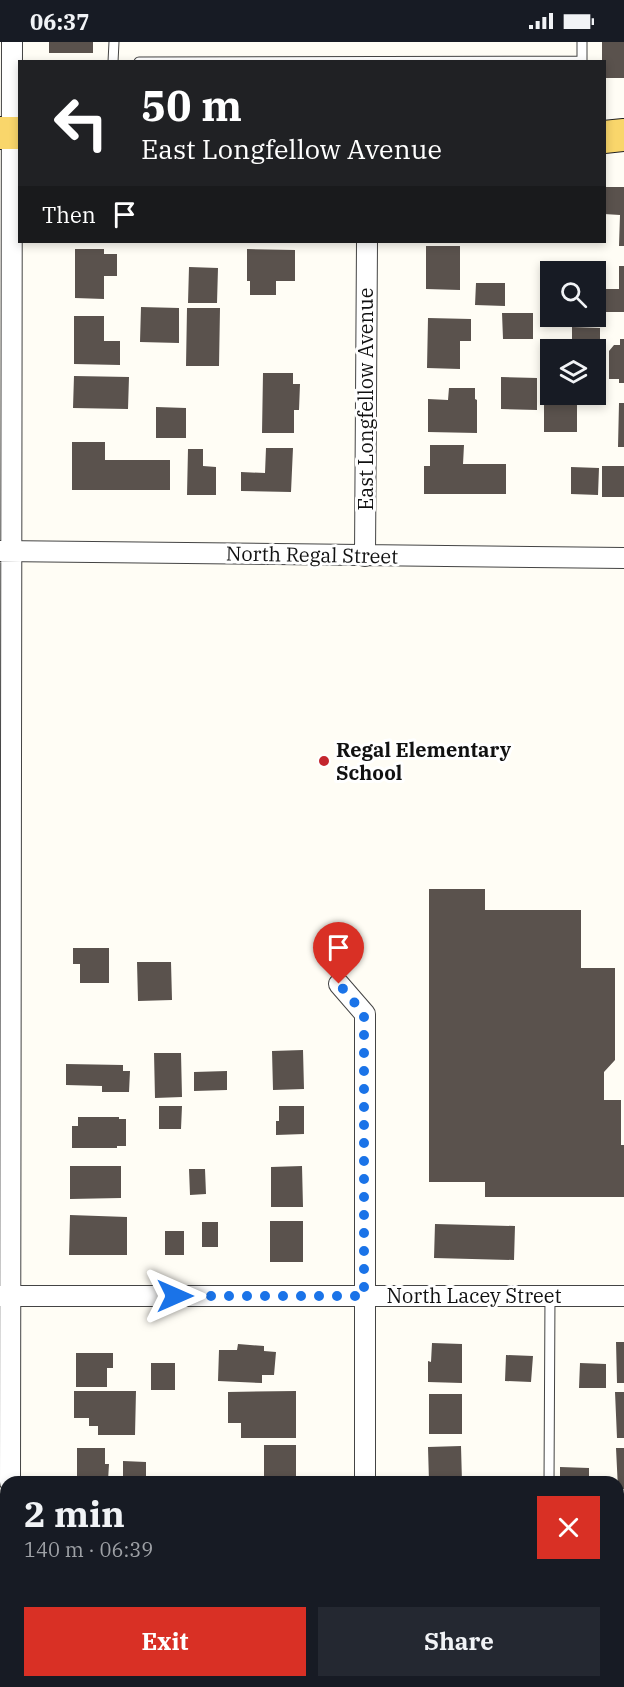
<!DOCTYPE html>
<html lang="en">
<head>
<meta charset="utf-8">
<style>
  :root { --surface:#171b24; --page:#242831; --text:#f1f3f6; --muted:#9ea1a6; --accent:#d93025 }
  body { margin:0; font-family:"IBM Plex Serif",serif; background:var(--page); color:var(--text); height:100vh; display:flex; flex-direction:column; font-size:22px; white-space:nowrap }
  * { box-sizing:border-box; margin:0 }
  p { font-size:20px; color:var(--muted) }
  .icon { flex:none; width:33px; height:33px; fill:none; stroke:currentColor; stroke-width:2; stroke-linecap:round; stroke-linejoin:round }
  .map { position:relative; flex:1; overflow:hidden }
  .drawer { position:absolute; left:0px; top:1434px; width:624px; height:212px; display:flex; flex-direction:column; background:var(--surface); border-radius:18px 18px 0 0; box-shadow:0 3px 9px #0003 }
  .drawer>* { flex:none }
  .hud { position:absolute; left:18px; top:18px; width:588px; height:183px; border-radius:0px; box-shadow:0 3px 9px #0003; background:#202124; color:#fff; overflow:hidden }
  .fabs { position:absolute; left:540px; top:219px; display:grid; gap:12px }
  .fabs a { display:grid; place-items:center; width:66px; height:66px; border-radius:0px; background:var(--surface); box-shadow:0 3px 9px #0003; font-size:30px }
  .pin { position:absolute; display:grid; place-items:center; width:51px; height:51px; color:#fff; margin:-62px -26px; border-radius:50% 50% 50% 0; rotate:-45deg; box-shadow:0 0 6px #0007 }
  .pin .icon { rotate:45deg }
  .me { position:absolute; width:66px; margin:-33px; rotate:90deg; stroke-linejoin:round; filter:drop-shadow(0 0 4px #0008) }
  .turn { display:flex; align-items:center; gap:21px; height:126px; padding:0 24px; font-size:27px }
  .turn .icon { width:78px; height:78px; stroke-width:2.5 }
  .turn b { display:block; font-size:42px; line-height:51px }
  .then { display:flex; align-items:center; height:57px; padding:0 24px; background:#0003; gap:12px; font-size:22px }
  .round { display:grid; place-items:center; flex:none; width:63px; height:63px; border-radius:0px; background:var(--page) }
  .summary { display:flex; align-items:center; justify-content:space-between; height:102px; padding:0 24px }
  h1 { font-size:36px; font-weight:800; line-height:45px }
  .cta { display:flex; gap:12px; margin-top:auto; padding:12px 24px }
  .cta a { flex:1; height:69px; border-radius:0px; background:var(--accent); color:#fff; font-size:24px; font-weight:800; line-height:69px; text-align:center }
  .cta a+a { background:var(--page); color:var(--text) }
  .status { display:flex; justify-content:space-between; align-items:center; height:42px; padding:0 30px; background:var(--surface); direction:ltr }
  .status svg { height:16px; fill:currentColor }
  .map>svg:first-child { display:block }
</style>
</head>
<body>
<div class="status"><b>06:37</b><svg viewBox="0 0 49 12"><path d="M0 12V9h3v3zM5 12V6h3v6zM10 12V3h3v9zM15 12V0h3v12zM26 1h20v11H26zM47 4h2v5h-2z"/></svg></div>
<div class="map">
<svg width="624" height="1645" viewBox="0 0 624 1645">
  <rect width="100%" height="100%" fill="#fffdf5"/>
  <path fill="#5a524d" d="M49,0H93V11H49Z
    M602,0H624V36H604V20H602Z
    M604,145H624V204H619L620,173L604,172Z
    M426,204H460V248L426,247Z
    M75,207H104V212H117V234H104V257L75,256Z
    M247,207L295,208V239H276V253H250V239H247Z
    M619,224H624V270H606V247H619Z
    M189,225L218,226L217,261H188Z
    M476,241H505V264L475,263Z
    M596,262L601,263L600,283L567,282V274H596Z
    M141,265L179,266V301L140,300Z
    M187,266H220L219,324H186Z
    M502,271H533V297H503Z
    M74,274H104V299H120V323L74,322Z
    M428,276L471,277V299H460V327L427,326Z
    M572,285L600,286V306L572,305Z
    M620,297H624V341H619V337H609V309L614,303H620Z
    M263,331H293V342H300L299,368H294V391H262Z
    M74,334L129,335L128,367L73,366Z
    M501,335L537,336V368L501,367Z
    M449,346H475V357L477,358V391L428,390V357L448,358Z
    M544,353H577V390H544Z
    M619,361H624V405H618Z
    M156,365L186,366V396H156Z
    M72,400H105V418H170V448H72Z
    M430,403H464L463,422H506V452H424V424H430Z
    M266,406H293L291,450L241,449V430L265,431Z
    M188,407H203V424L216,425V453H187Z
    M602,424H624V455H602Z
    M571,425L599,426L598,453L571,452Z
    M429,847H485V868H581V926H615V1018L604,1030V1058H621V1103H624V1155H485V1140H429Z
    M73,906H109V941H80V922H73Z
    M137,920H171L172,958L138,959Z
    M303,1008L304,1047L273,1048L272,1009Z
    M154,1011H181L182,1055L155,1056Z
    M66,1022L123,1023V1029H130L129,1050H102V1044L66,1043Z
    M227,1029V1048L194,1049V1030Z
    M159,1064H182L181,1087H159Z
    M279,1064H304V1092L276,1093V1079H279Z
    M78,1075H119V1077H126V1104H117V1106H72V1084H78Z
    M70,1124H121V1156L70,1157Z
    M302,1124L303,1165H271V1125Z
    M189,1127H205L206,1152L190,1153Z
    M70,1173L127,1175V1213H69Z
    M270,1179H303V1220H270Z
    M202,1180H218V1205H202Z
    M435,1182L515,1184L514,1218L434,1216Z
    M165,1189H184V1213H165Z
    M616,1300H624V1341H617Z
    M432,1301L462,1302V1341L428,1340V1319L431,1320Z
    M238,1302L264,1304V1309L276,1310L274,1333H262V1341L218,1339L219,1308H237Z
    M76,1311H113V1326H107V1345H76Z
    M506,1313L533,1314L531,1340L505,1339Z
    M151,1321H175V1348H151Z
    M580,1321L606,1322V1346H579Z
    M74,1349H136L135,1393H98V1384H89V1376H74Z
    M296,1349V1396H241V1381H228V1350Z
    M615,1350H624V1396H617Z
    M429,1352H462V1392H429Z
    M264,1403H296V1440H264Z
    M461,1404L462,1440H429L428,1405Z
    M77,1406H105V1422H109L108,1439H77Z
    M616,1406H624V1447H618Z
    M123,1419L146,1420V1440H123Z
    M560,1425L589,1426V1440H560Z
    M618,1461H624V1506H618Z
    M618,1519H624V1557H618Z
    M618,1571H624V1613H618Z
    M618,1626H624V1645H614V1640H618Z
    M73,1640H116V1645H73Z
    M151,1640H178V1645H151Z
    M192,1640H218L217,1645H192Z
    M250,1640H298V1645H250Z
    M429,1640H461V1645H429Z
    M501,1640H529V1645H501Z
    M560,1640H593L594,1645H560Z"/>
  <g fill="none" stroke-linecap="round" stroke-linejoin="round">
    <g stroke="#444" stroke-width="11">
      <path id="service" d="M582,0V20
        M113,20L114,0
        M139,20L582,19
        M549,1440L550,1254
        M549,1645V1640"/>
    </g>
    <g stroke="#444" stroke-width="22">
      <path id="minor" d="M0,509L624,516
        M365,514L367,200
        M339,942L365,972V1440
        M0,1254H624
        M10,1440L12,0
        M10,1640V1645
        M365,1640V1645"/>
    </g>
    <g stroke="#222" stroke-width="34">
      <path id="primary" d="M0,91H20
        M604,95L624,93"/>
    </g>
    <use href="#service" stroke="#fff" stroke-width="9"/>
    <use href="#minor" stroke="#fff" stroke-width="20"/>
    <use href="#primary" stroke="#f9d66b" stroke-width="32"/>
  </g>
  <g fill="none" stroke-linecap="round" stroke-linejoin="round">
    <path stroke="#1a73e8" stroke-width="10" stroke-dasharray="0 18" d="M175,1254H364V972L339,942"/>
  </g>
  <circle fill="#c4262e" stroke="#fff" stroke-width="2" cx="324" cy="719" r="6"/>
  <g text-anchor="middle" stroke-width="6" stroke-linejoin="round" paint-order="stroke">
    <g font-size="20" fill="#111" stroke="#fff">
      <text transform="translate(366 357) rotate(-90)" y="7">East Longfellow Avenue</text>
      <text transform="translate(312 513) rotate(1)" y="7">North Regal Street</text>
      <text x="474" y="1261">North Lacey Street</text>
    </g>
    <g font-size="20" font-weight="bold" fill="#111" stroke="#fff" text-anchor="start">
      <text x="336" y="715">Regal Elementary<tspan x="336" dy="23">School</tspan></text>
    </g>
  </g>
</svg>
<div class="fabs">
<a><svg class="icon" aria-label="search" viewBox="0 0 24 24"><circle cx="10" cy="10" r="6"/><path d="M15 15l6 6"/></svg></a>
<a><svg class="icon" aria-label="layers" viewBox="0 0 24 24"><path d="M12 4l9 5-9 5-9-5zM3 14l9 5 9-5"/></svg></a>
</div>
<div class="pin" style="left:339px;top:942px;background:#d93025"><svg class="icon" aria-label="arrive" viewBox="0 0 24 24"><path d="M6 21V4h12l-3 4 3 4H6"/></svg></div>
<svg class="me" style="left:175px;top:1254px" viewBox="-20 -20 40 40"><path d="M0-17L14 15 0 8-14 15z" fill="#1a73e8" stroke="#fff" stroke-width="4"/></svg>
<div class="hud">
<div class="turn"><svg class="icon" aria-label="left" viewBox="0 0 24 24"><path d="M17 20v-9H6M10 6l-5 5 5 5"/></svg><div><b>50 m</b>East Longfellow Avenue</div></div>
<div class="then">Then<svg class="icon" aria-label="arrive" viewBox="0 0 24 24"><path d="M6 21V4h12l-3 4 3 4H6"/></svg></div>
</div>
<section class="drawer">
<div class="summary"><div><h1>2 min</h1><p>140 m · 06:39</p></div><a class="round" style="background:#d93025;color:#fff"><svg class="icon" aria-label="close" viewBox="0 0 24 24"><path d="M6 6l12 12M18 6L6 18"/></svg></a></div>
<div class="cta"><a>Exit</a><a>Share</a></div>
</section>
</div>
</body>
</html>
